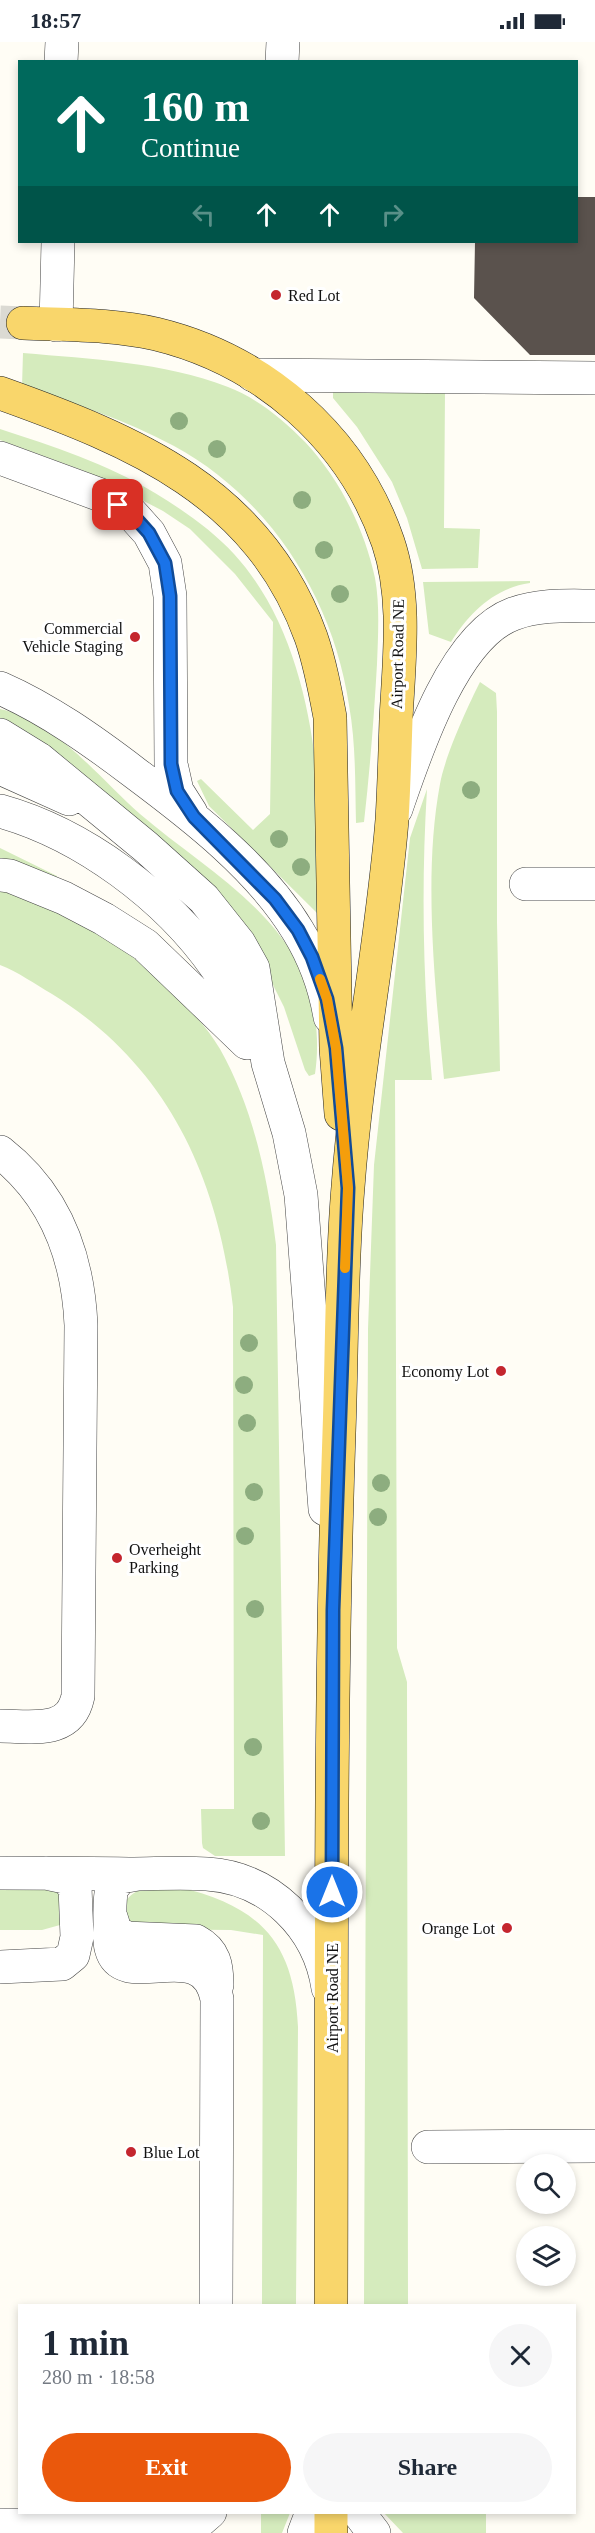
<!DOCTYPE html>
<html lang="en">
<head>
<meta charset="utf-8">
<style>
  :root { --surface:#fff; --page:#f6f6f7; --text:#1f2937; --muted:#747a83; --accent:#ea580c }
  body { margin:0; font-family:"Times New Roman",serif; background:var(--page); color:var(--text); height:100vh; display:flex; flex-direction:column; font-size:22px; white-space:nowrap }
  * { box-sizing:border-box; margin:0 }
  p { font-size:20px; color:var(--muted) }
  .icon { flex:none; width:33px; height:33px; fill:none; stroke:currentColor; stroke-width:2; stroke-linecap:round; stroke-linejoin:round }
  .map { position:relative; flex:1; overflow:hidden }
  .panel { position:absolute; left:18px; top:2262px; width:558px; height:210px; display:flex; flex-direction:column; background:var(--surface); border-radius:0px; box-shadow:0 3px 9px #0003 }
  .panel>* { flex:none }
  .top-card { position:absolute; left:18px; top:18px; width:560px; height:183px; border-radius:0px; box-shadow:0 3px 9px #0003; background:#00695c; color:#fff; overflow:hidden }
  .buttons { position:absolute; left:516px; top:2112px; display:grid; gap:12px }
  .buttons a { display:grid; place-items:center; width:60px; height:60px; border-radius:50%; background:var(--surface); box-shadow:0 3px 9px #0003; font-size:30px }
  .pin { position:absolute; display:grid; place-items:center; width:51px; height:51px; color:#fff; margin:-26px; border-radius:12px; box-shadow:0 3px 9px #0006 }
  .me { position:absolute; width:66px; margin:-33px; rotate:0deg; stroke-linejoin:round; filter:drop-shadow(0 0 4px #0008) }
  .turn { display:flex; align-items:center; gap:21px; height:126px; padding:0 24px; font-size:27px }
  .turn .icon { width:78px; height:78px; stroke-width:2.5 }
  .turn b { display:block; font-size:42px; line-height:51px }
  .lanes { display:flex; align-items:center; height:57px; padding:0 24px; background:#0003; justify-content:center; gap:30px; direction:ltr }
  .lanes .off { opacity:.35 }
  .round { display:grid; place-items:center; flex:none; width:63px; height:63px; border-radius:32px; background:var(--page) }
  .headline { display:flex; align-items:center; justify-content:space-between; height:102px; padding:0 24px }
  h1 { font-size:36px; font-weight:700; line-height:45px }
  .button { display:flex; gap:12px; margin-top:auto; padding:12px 24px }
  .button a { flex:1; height:69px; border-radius:36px; background:var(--accent); color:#fff; font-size:24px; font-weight:700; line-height:69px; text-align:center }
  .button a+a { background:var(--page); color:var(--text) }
  .status { display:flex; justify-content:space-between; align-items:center; height:42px; padding:0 30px; background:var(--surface); direction:ltr }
  .status svg { height:16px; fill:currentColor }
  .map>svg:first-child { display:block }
</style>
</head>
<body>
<div class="status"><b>18:57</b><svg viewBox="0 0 49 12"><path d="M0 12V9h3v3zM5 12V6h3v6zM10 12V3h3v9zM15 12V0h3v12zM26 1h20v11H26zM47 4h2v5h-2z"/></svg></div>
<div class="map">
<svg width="595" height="2491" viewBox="0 0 595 2491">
  <rect width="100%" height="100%" fill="#fffdf5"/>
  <path fill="#d5ebbd" d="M23,311C91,317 163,320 228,345C257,356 284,378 305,400C340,437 364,486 375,536C380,563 378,594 377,622C374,675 370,727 364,780L356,781C355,741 356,702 349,663C333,556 270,456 174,404C126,378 73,361 22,344Z
    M333,349L445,350L444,486L480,487L478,526L422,527L407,476L392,440L357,385L333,356Z
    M0,387C52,404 108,422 155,451C183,468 212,488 234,512C291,574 312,667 318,748C321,789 318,830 317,871L209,764L197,739L201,737L253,788L270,772L273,580L235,532L190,487L163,469L90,431L0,398Z
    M530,539V541C494,546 469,571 451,600L429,592L423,540Z
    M480,640L496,651L497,670V880L500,1029L444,1037C435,945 423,833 440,742C445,714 467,666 480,640Z
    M0,667C57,680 98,735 140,772C197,821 268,859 302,929C316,960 320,999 315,1032L309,1034L305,1028L284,965L258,913L0,678Z
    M427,747C421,845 423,941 432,1038H395L397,1606L407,1640L408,2263L364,2264L368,1287L374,1123L410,796Z
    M0,806L57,834L55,839L0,821Z
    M0,847C32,860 66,871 97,887C113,896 129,912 143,924C171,948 201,975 220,1007C253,1065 268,1137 276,1203L285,1814H215L203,1806L202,1801L201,1767H234L233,1265C218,1134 167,1023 52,952C35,942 18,930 0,923Z
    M0,1844L52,1846L59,1852L60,1883L42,1888H0Z
    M179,1845C261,1865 294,1900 298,1985L296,2263H262L263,1893L231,1888L131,1887L122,1867C132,1841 156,1845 179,1845Z
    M261,2471H290L282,2491H261Z
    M384,2471H486V2491H403Z"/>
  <path fill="#5a524d" d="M576,155H595V313H530L474,256L475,200H576Z"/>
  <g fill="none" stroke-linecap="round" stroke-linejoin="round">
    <path stroke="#dbdad3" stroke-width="33" stroke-dasharray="33 16" stroke-linecap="butt" d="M0,280L23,281"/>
    <g stroke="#444" stroke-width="34">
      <path id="minor" d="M61,20L62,0
        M282,20L283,0
        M56,283L58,200
        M253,333L595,336
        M0,416L106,455L131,471L149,491L165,521L170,554L171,722L177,749L191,771
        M0,646C48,667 93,699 135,731C194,775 260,826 298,889C314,915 325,945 330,975
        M0,693L39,717L146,805L204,857L239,901L253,926L268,1021L289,1091L301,1153L325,1467
        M0,726L69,757
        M396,767C415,712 453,594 513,572C540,562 567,564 595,564
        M0,769C83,792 167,855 216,925C232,947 244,974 256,998
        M0,833L10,834L64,856L104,877L145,903L247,1001
        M526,842H595
        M0,1110C55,1153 78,1215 81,1283L78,1654C70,1693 32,1684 0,1684
        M0,1831C43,1831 86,1831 129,1832C155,1832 181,1830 207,1832C270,1836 319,1885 328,1946
        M138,1832L121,1835L112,1846C109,1858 110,1870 110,1883C110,1890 109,1898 111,1906C123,1953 204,1889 217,1957L216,2264
        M110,1872L115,1888L125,1896L196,1899C215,1909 217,1924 217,1943
        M0,1925L62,1922L73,1913L77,1895L75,1845L65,1835L46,1831
        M428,2105L595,2104
        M358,2470L374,2491
        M0,2483L186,2484L195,2483L210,2470
        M304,2491L312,2470"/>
    </g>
    <g stroke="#222" stroke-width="34">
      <path id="major" d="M23,281C67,283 113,282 156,292C263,318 352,395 388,500C407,556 399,619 396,677C395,711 394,745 392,778C382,901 357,1022 348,1145C341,1226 342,1309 339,1391C329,1681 332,1973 331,2264
        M0,351C134,399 259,450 311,595C320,621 325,648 330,675L336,1006L341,1072
        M331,2491V2470"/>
    </g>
    <use href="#minor" stroke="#fff" stroke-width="33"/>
    <use href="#major" stroke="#f9d66b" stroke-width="33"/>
  </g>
  <g fill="#8dad7f">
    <circle cx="179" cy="379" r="9"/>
    <circle cx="217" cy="407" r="9"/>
    <circle cx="302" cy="458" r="9"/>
    <circle cx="324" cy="508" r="9"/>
    <circle cx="340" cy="552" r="9"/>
    <circle cx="471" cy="748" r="9"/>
    <circle cx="279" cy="797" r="9"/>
    <circle cx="301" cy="825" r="9"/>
    <circle cx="249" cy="1301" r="9"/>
    <circle cx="244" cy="1343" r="9"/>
    <circle cx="247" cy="1381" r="9"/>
    <circle cx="381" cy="1441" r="9"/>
    <circle cx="254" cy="1450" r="9"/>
    <circle cx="378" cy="1475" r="9"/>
    <circle cx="245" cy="1494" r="9"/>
    <circle cx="255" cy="1567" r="9"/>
    <circle cx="253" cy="1705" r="9"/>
    <circle cx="261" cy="1779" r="9"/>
  </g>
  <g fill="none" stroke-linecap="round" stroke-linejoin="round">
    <g stroke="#114b97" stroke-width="15">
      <path id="route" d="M118,463L131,471L149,491L165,521L170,554L171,722L177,749L194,775L275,857L298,888L312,915L327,957L336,1006L348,1146L333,1568L332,1850"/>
    </g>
    <use href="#route" stroke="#1a73e8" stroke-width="10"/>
    <path stroke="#f59e0b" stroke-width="10" d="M320,937L327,957L336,1006L344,1099L348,1146L345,1226"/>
  </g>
  <g fill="#c4262e" stroke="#fff" stroke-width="2">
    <circle cx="276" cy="253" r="6"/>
    <circle cx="135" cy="595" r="6"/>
    <circle cx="501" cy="1329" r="6"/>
    <circle cx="117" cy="1516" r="6"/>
    <circle cx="507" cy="1886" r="6"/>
    <circle cx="131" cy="2110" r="6"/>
  </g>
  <g text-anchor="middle" stroke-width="6" stroke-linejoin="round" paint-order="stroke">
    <g font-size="16" fill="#111" stroke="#fff" text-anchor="start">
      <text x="288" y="259">Red Lot</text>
      <text x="123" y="592" text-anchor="end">Commercial<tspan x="123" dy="18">Vehicle Staging</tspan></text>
      <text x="489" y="1335" text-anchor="end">Economy Lot</text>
      <text x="129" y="1513">Overheight<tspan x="129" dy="18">Parking</tspan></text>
      <text x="495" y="1892" text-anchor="end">Orange Lot</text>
      <text x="143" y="2116">Blue Lot</text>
    </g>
    <g font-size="16" fill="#111" stroke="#fff">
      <text transform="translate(397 612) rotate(-89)" y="6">Airport Road NE</text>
      <text transform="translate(332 1956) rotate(-90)" y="6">Airport Road NE</text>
    </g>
  </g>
</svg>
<div class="buttons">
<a><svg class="icon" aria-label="search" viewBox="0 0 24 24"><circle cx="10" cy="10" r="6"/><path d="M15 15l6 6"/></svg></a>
<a><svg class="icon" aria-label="layers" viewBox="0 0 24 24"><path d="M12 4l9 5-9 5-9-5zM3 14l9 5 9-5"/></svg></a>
</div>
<div class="pin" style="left:118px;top:463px;background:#d93025"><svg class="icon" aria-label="arrive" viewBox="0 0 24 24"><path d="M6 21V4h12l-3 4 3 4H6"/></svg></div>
<svg class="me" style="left:332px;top:1850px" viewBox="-20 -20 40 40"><circle r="17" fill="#1a73e8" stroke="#fff" stroke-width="3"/><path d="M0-11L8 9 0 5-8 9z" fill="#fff"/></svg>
<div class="top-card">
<div class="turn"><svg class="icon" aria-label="ahead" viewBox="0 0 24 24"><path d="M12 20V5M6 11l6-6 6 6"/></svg><div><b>160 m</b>Continue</div></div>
<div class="lanes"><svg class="icon off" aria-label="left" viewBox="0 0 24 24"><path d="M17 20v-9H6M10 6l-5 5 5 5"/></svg><svg class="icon" aria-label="ahead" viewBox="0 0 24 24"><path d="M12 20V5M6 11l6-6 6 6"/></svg><svg class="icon" aria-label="ahead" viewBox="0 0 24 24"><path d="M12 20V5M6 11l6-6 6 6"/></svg><svg class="icon off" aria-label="right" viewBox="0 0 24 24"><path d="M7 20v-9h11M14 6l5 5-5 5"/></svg></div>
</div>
<section class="panel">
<div class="headline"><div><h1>1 min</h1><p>280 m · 18:58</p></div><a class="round"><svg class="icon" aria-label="close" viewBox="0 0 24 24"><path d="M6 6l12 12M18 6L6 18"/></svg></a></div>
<div class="button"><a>Exit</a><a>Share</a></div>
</section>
</div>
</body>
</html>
